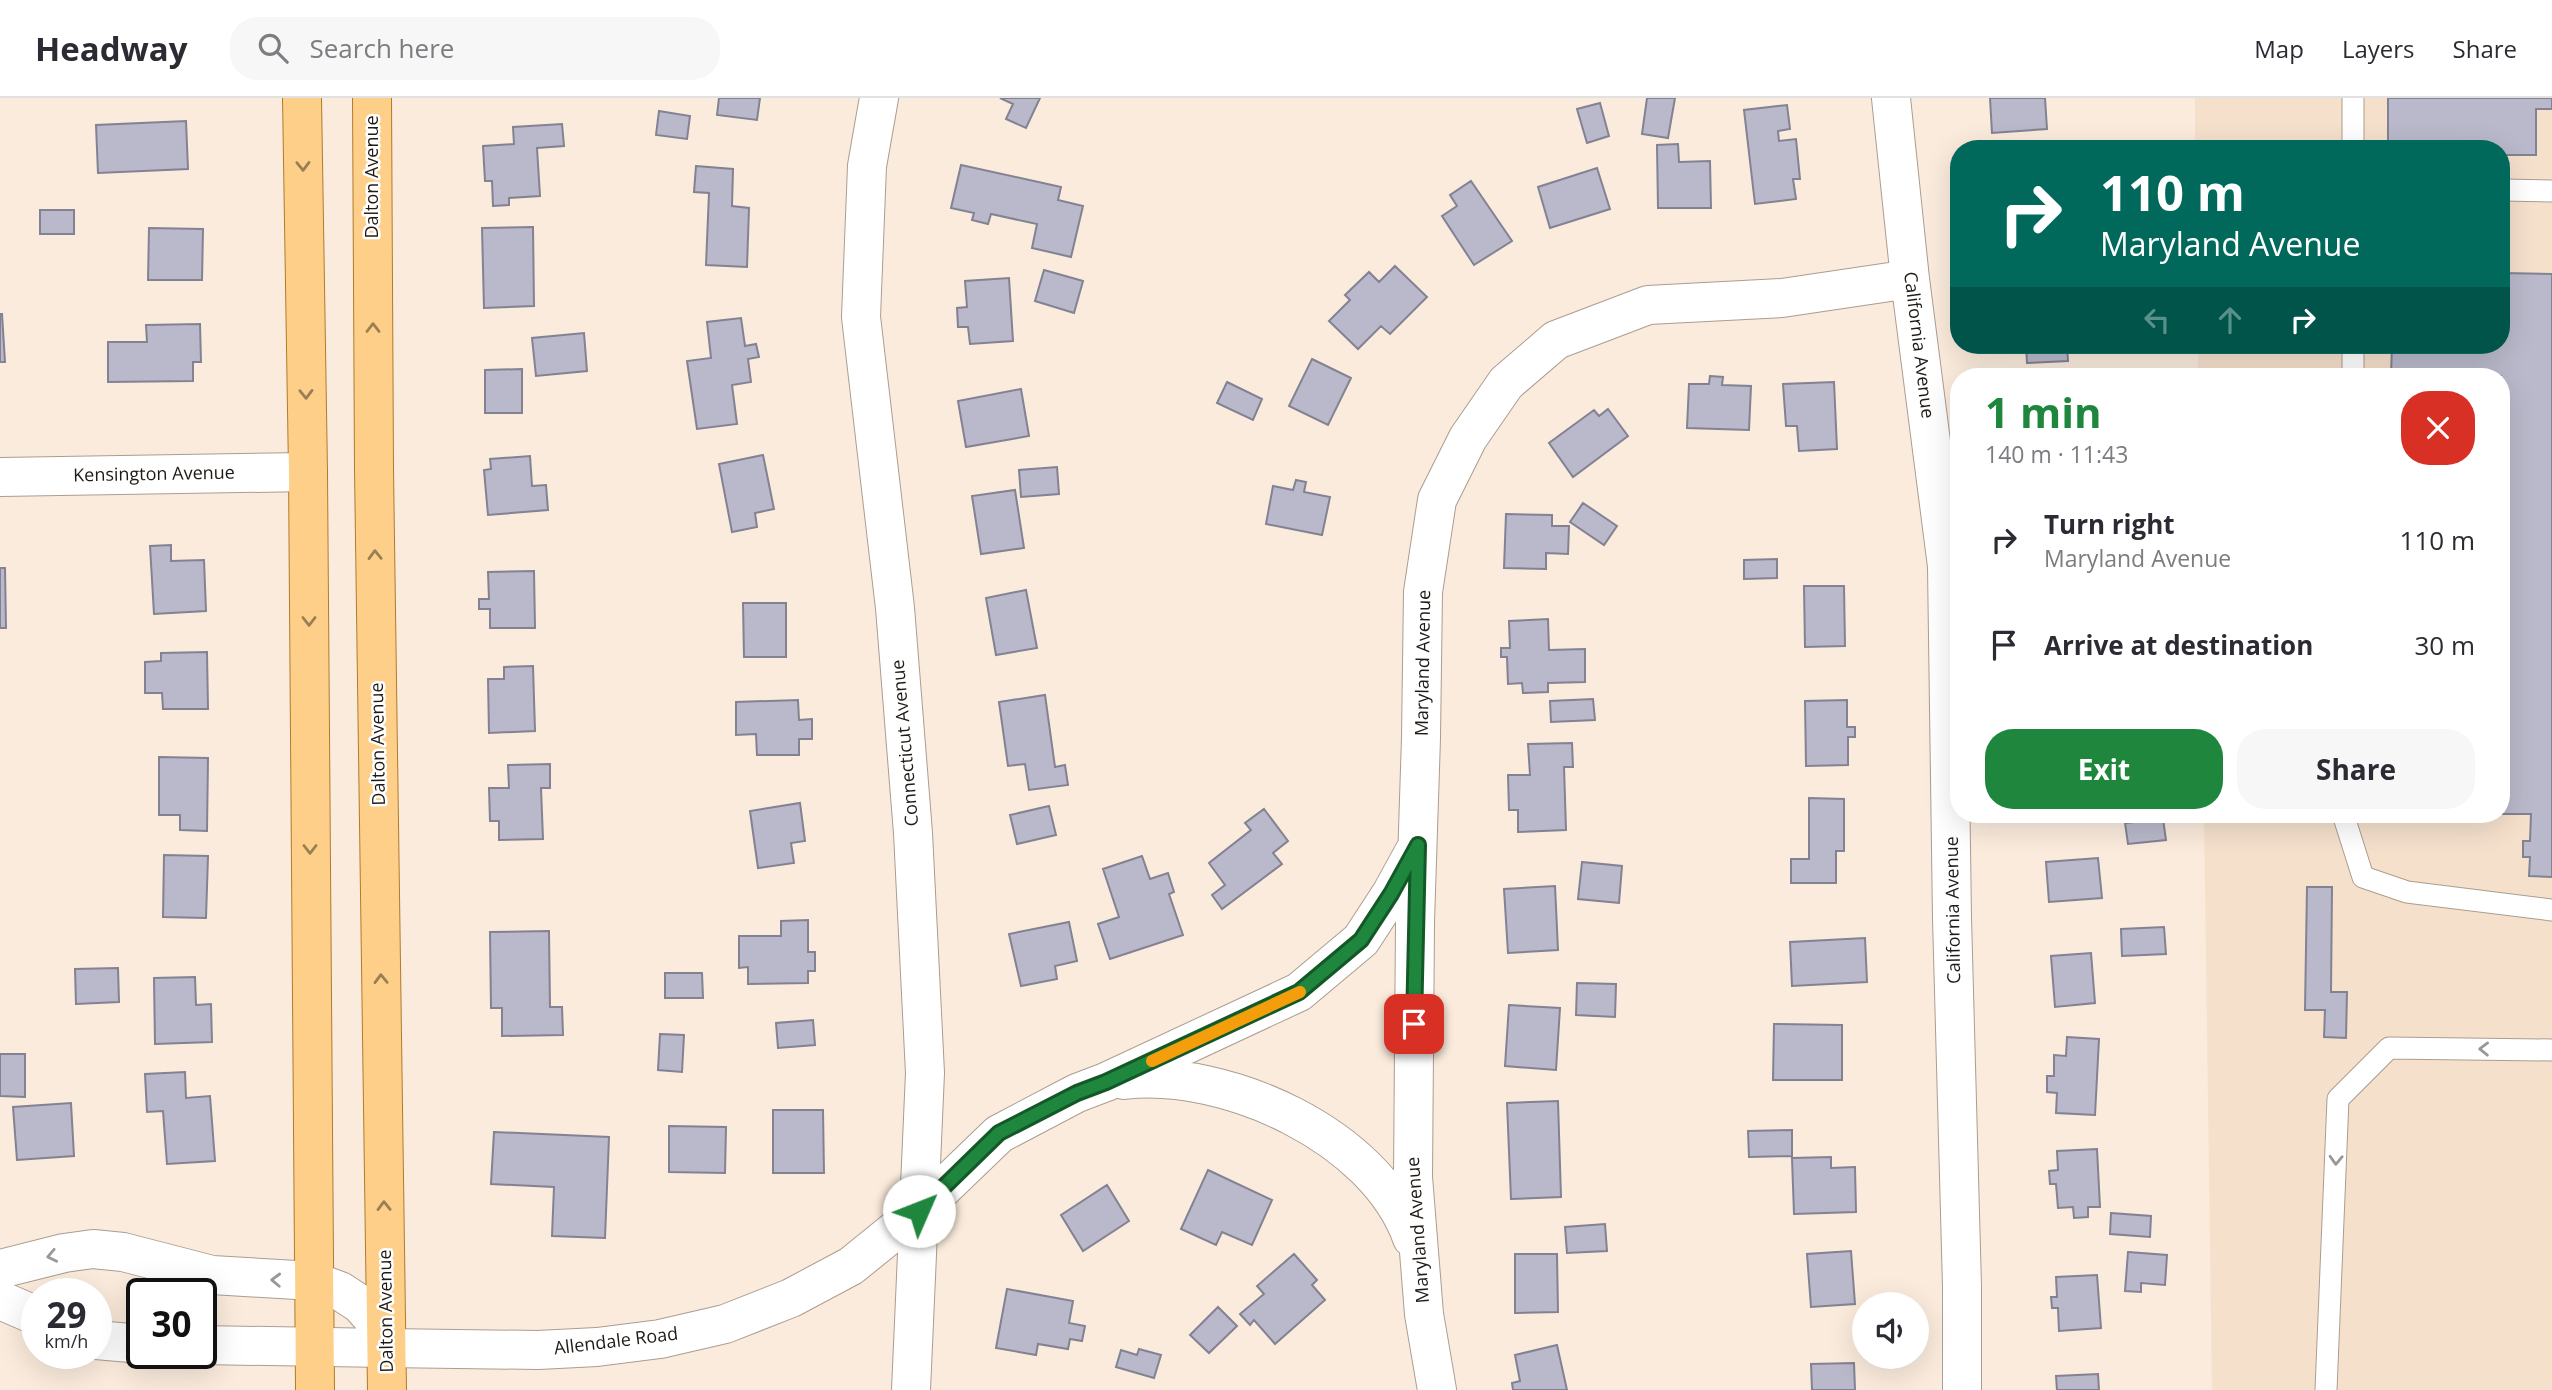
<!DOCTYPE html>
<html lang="en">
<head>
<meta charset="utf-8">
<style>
  :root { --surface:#fff; --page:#f7f7f7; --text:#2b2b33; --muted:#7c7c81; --line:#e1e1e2; --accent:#1e873d }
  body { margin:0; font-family:"Open Sans",sans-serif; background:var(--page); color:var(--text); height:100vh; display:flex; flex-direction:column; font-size:26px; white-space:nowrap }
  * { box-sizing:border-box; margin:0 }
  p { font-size:23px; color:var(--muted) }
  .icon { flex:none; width:38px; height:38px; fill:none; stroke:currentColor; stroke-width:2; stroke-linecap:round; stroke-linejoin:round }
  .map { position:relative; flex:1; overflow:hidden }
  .drawer { position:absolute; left:1950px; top:270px; width:560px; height:455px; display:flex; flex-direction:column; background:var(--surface); border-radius:28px; box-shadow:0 7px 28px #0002 }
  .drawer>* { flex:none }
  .hud { position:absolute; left:1950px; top:42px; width:560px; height:214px; border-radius:28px; box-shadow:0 7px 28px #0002; background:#00695c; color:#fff; overflow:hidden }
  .tools { position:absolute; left:1852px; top:1194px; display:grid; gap:14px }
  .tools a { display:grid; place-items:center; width:77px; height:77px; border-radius:50%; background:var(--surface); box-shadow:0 7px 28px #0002; font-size:35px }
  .speed { position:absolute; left:21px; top:1180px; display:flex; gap:14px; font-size:35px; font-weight:700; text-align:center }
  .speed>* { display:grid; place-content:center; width:91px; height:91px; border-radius:50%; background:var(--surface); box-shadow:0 7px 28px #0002; line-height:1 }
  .speed small { font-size:18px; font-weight:400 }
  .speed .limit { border:4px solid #111; border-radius:10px; background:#fff; color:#111 }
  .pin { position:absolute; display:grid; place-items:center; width:60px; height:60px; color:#fff; margin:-30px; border-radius:14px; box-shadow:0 4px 10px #0006 }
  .me { position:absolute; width:77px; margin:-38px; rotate:46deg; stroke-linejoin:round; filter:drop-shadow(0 0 5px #0008) }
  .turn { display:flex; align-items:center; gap:24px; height:147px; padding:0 35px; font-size:32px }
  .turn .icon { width:91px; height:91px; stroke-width:2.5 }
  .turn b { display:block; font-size:49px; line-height:60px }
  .lanes { display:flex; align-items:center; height:66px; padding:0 35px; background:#0003; justify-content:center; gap:35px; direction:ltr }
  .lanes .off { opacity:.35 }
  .round { display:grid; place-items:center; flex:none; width:74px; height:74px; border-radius:28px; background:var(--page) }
  .headline { display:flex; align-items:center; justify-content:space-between; height:119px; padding:0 35px }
  h1 { font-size:42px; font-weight:700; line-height:52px; color:var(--accent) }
  .button { display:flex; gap:14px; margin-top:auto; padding:14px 35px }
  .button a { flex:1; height:80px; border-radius:28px; background:var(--accent); color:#fff; font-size:28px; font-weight:700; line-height:80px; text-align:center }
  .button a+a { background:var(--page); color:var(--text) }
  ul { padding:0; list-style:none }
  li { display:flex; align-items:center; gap:21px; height:105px; padding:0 35px }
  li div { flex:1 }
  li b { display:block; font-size:26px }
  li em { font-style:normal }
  header { display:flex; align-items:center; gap:42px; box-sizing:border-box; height:98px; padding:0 35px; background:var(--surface); border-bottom:2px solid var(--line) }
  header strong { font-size:33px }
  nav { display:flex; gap:38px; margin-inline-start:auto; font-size:24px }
  .search { width:490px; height:63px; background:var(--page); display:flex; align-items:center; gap:18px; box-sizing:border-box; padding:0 24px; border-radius:28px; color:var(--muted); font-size:26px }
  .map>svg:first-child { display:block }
</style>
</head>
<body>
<header>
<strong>Headway</strong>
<div class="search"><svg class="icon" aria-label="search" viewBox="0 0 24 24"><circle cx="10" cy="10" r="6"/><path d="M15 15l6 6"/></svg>Search here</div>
<nav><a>Map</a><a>Layers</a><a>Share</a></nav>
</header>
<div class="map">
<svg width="2552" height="1292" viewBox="0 0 2552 1292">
  <rect width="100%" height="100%" fill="#faebdc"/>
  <path fill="#f5e0cc" d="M2195,0H2552V1292H2212L2204,716H2501V278H2198V247H2501V51H2195Z"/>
  <path fill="#bab9cb" stroke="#828293" stroke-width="2" d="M719,0H760L757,22L717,17Z
    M1000,0H1040L1026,30L1006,21L1013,6Z
    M1647,0H1675L1668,40L1642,36Z
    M1990,0H2045L2047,31L1992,35Z
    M2388,0H2552V11H2536V57H2505L2506,66H2501V51H2388Z
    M1600,5L1609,38L1587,45L1577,11Z
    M1787,7L1790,31L1778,33L1779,43L1796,41L1800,81H1793L1796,101L1755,106L1744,12Z
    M659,13L690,18L687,41L656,37Z
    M186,23L188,71L98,75L96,27Z
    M562,26L564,48L537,50L540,98L509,100V107L493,108L492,83H485L483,48L514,46L513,29Z
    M1678,46L1679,64L1710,63L1711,110H1658L1657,47Z
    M961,67L1061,89L1058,102L1083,108L1071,159L1032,150L1037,126L991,116L988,126L972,122L974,115L951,110Z
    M696,68L733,71L732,108L749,110L747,169L706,167L709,95L694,94Z
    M1597,70L1610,111L1550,130L1538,89Z
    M1471,83L1512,143L1474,167L1442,118L1457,108L1450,97Z
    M40,112H74V136H40Z
    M533,129L534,208L484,210L482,130Z
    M149,130L203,131L202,182H148Z
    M1395,168L1427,199L1390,236L1381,228L1358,251L1329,223L1350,202L1345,197L1369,174L1379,184Z
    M1044,172L1083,183L1074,215L1035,203Z
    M2501,175L2552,176V779L2529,778L2530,759H2523V743H2530L2531,716H2497H2501V278H2391L2392,247H2501Z
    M1009,180L1013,243L970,246L968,229H958L957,210L967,209L965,183Z
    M0,216H2L5,264H0Z
    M741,220L745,248L756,246L759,259L748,261L751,284L732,287L737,326L697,331L687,263L711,260L707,224Z
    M200,226L201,264H193V283L108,284V244H147L146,227Z
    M584,235L587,273L536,278L532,240Z
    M2026,247H2067L2068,263L2027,265Z
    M1312,261L1351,280L1328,327L1289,308Z
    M522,271V315H485V272Z
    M1710,278L1723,279L1722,287L1751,288L1749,332L1687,330L1689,286H1709Z
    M1227,284L1262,301L1253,322L1217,305Z
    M1834,284L1837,351L1799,353L1797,328H1786L1783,286Z
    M1021,291L1029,338L966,349L958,303Z
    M1608,311L1628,338L1573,379L1549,345L1594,312L1599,318Z
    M763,357L774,411L755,415L757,429L732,434L719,366Z
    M530,358L532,388L546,387L548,412L488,417L484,372L491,371L490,361Z
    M1057,369L1059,396L1021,399L1019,372Z
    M1296,382L1306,384L1304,394L1330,399L1322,437L1266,426L1273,388L1293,392Z
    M1015,392L1024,450L981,456L972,398Z
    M1583,405L1617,428L1604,447L1570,424Z
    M1506,416L1552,417V428H1569L1568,456L1546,455V471L1504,470Z
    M171,447V463L204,462L206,513L154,516L150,448Z
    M1777,461V480L1744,481V462Z
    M0,470H5L6,530H0Z
    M534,473L535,530H490V511H479V501H489L488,474Z
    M1804,488H1844L1845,548L1805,549Z
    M1026,492L1037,550L996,557L986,500Z
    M743,505H786V559H744Z
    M1548,521L1549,552L1585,551V584L1548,585V594L1523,595L1522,585L1508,586L1507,559H1501V550H1510L1509,523Z
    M207,554L208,611H163L162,595H145V564L161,563V555Z
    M533,568L535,633L489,635L488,581H504V569Z
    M1045,597L1055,669L1065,667L1068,687L1029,692L1025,666L1008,668L999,604Z
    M1593,601L1595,622L1551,624L1550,603Z
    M798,602L799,622L812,621V641H799V657H757L756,636L736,637V604Z
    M1847,602V629H1855V639H1848V667L1806,668L1805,603Z
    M1572,645L1573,669H1564L1566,732L1518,734V712H1509L1508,677H1530L1528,646Z
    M159,659L208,660L207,733L180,732V717H159Z
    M550,666V690H541L543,741L499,742V723H490L489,690H509L508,667Z
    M1809,700L1844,701V753H1836V785H1791V761H1809Z
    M800,705L805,743L791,745L794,765L758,770L750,713Z
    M1049,708L1056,737L1017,746L1010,717Z
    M1264,711L1288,743L1273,755L1282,766L1222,811L1212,797L1225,787L1209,765L1251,732L1245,725Z
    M2163,721L2166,742L2128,746L2125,725Z
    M164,757L208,758L206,820L163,819Z
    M1142,758L1150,781L1168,775L1174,794L1169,796L1183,837L1110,861L1098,826L1119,819L1103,771Z
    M2098,760L2102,800L2049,804L2046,764Z
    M1582,764L1622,768L1619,805L1578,801Z
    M1555,788L1558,852L1508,855L1504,791Z
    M2307,789H2332L2331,894H2347L2346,940L2324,939L2325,912H2305Z
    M808,822V854H815V873H808V885L748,886V869L739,870V838H781V823Z
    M1069,824L1077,863L1055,868L1057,881L1021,888L1009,836Z
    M2164,829L2166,856L2122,858L2121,831Z
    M549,833L550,909H562L563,937L502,938V910H491L490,834Z
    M1865,840L1867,884L1792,888L1790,844Z
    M2091,855L2095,905L2055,909L2051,858Z
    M118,870L119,904L76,906L75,871Z
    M665,875H702L703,900H665Z
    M195,879L196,907L211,906L212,944L155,946L154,880Z
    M1577,885L1616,886L1615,919L1576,917Z
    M1509,907L1560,910L1556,972L1505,968Z
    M813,922L815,947L778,950L776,925Z
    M1774,926L1842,927V982H1773Z
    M660,936L684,937L682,974L658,972Z
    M2067,939L2099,941L2095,1017L2056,1015L2057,995L2047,994V978H2054V957L2066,958Z
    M0,956H25V999L0,998Z
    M185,974L186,1000L210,998L215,1063L167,1066L163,1013L147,1014L145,976Z
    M1558,1003L1561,1099L1511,1101L1507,1005Z
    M71,1005L74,1058L17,1062L13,1009Z
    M773,1012H823L824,1075H773Z
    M669,1028L726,1029L725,1075L669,1074Z
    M1792,1032V1058L1749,1059L1748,1033Z
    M494,1034L609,1039L605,1140L552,1138L554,1089L491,1086Z
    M2097,1051L2100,1109H2088V1119L2074,1120L2073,1109L2058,1110L2056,1086H2050L2049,1073L2058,1072L2057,1053Z
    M1831,1059V1070L1855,1069L1856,1114L1794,1116L1792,1060Z
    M1208,1072L1272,1102L1252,1147L1222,1134L1216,1147L1181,1131Z
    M1107,1087L1129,1123L1083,1153L1061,1117Z
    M2111,1115L2151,1118L2150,1139L2110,1136Z
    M1605,1126L1607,1153L1567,1155L1565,1129Z
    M1851,1153L1855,1206L1811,1209L1807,1156Z
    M2128,1154L2167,1157L2165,1187L2141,1185V1194L2125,1193Z
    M1294,1156L1317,1182L1312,1187L1325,1202L1275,1246L1254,1222L1250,1227L1240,1216L1264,1196L1257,1188Z
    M1515,1156H1557L1558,1214L1515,1215Z
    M2097,1177L2101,1230L2059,1233L2058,1210H2052L2051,1199H2057L2056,1179Z
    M1007,1191L1073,1203L1069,1225L1085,1228L1082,1243L1070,1241L1068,1251L1038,1246L1036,1257L996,1250Z
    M1218,1209L1237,1228L1209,1255L1190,1237Z
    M1557,1247L1567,1292H1513L1512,1285L1520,1283L1515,1257Z
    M1139,1251L1161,1257L1154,1280L1116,1269L1121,1252L1137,1257Z
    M1854,1265L1855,1292H1812L1811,1266Z
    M2098,1276L2099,1292H2057L2056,1278Z"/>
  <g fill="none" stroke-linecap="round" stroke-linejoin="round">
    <g stroke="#ab9d90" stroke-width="23">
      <path id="lane" d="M2353,51V0
        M2501,92L2552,93
        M2353,278V247
        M2343,716L2363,779L2407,794L2552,812
        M2326,1292L2338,1001L2389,950L2552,952"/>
    </g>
    <g stroke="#ab9d90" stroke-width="40">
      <path id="street" d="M879,0L867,68L861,219L895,510L913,735L925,975L911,1292
        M1891,0L1910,181L1947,468L1952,820L1962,1189V1292
        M0,379L308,374
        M1124,982C1226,970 1376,1038 1412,1140
        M386,1250L538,1252L597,1249L660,1241L725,1226L791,1200L851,1168L919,1113L999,1036L1077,995L1106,984L1299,894L1361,842L1391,796L1414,754
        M1437,1292L1424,1216L1413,1079L1415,824L1421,640L1423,494L1437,402L1468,340L1506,285L1556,242L1648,207L1782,200L1910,181"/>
    </g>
    <g stroke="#ab9d90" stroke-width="40">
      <path id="secondary" d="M0,1171L64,1155L93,1151L123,1154L212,1177L313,1183L340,1193L360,1206L375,1223L386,1250L201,1247
        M0,1202L37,1218
        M96,1242L142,1246"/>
    </g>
    <g stroke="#b07b2c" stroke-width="40">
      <path id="primary" d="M302,0L308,374L315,1292
        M372,0L374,371L387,1292"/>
    </g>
    <use href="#lane" stroke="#fff" stroke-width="21"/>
    <use href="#street" stroke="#fff" stroke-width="38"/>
    <use href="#secondary" stroke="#fff" stroke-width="38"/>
    <use href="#primary" stroke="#fecf88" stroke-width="38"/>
  </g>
  <defs><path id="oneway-chevron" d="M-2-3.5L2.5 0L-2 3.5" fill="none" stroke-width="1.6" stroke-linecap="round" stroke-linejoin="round" transform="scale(1.75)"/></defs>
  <g stroke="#9a7e54">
    <use href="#oneway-chevron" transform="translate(303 68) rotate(89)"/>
    <use href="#oneway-chevron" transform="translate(373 230) rotate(-90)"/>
    <use href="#oneway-chevron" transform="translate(306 296) rotate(89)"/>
    <use href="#oneway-chevron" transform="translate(375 457) rotate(-91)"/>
    <use href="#oneway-chevron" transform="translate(309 523) rotate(90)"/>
    <use href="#oneway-chevron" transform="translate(310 751) rotate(90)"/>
    <use href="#oneway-chevron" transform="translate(381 881) rotate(-91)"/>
    <use href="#oneway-chevron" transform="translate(384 1108) rotate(-91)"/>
  </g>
  <g stroke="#9a9896">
    <use href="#oneway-chevron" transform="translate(2484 951) rotate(-179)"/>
    <use href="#oneway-chevron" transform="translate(2336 1062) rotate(92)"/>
    <use href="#oneway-chevron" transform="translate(52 1158) rotate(168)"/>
    <use href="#oneway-chevron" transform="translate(276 1182) rotate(-178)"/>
  </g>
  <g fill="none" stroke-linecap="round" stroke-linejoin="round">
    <g stroke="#145828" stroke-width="18">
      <path id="route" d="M919,1113L999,1035L1077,995L1106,984L1299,894L1361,842L1391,796L1418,747L1414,926"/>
    </g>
    <use href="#route" stroke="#1e873d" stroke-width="12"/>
    <path stroke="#f59e0b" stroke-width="12" d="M1152,963L1300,894"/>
  </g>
  <g text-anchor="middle" stroke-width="5" stroke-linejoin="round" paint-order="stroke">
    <g font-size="18" fill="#1f1a15" stroke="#fff">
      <text transform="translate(372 79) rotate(-90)" y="6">Dalton Avenue</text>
      <text transform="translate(1919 247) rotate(83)" y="6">California Avenue</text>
      <text transform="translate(154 376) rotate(-1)" y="6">Kensington Avenue</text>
      <text transform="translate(1423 565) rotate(-89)" y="6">Maryland Avenue</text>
      <text transform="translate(905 645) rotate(-95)" y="6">Connecticut Avenue</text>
      <text transform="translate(378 646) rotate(-91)" y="6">Dalton Avenue</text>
      <text transform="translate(1953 812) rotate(-91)" y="6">California Avenue</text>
      <text transform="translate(1418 1132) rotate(-94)" y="6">Maryland Avenue</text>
      <text transform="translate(386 1213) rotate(-91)" y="6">Dalton Avenue</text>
      <text transform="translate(616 1243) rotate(-7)" y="6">Allendale Road</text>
    </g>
  </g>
</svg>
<div class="tools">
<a><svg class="icon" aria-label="sound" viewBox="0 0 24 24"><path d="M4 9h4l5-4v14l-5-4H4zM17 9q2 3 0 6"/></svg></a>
</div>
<div class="speed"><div>29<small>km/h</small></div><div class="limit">30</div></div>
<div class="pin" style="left:1414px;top:926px;background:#d93025"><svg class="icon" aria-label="arrive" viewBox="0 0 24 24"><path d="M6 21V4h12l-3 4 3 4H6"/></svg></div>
<svg class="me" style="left:919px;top:1113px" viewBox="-20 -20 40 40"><circle r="19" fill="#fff"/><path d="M0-13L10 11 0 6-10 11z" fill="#1e873d"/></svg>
<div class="hud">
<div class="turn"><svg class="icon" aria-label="right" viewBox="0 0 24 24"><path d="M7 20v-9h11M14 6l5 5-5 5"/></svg><div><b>110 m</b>Maryland Avenue</div></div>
<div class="lanes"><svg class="icon off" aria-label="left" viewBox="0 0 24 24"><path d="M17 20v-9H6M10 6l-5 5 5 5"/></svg><svg class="icon off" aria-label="ahead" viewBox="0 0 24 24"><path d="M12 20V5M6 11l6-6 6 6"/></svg><svg class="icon" aria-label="right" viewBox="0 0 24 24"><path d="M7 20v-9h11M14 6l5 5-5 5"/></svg></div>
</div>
<section class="drawer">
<div class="headline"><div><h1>1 min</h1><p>140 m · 11:43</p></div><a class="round" style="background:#d93025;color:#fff"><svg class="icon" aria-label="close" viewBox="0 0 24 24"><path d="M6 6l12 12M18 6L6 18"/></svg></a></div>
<ul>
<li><svg class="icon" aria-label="right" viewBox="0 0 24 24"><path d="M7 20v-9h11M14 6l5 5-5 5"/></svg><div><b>Turn right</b><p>Maryland Avenue</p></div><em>110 m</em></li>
<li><svg class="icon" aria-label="arrive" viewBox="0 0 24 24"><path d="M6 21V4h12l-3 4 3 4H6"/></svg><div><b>Arrive at destination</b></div><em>30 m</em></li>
</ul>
<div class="button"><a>Exit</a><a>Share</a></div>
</section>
</div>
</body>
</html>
